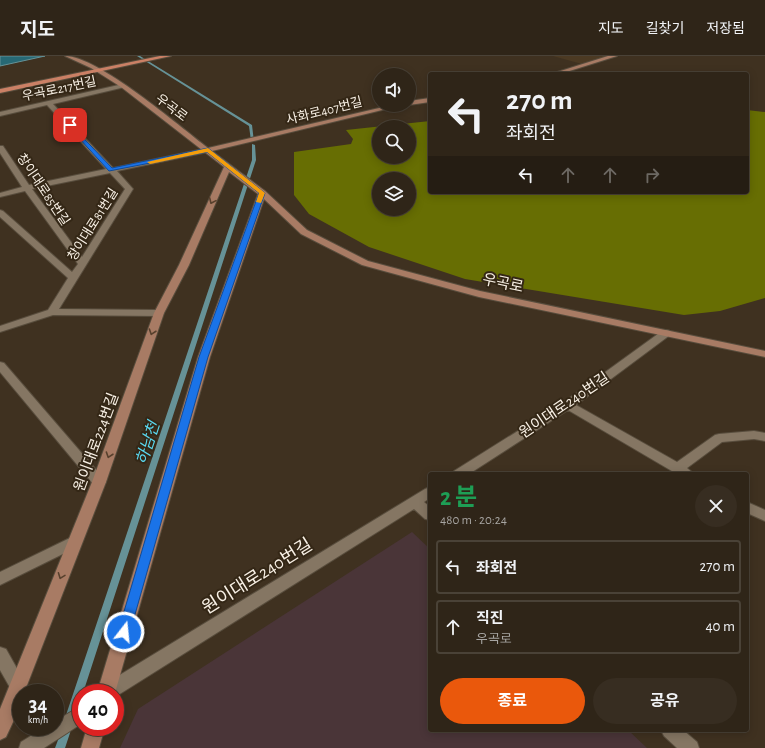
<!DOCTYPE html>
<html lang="ko">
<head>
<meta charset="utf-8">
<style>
  :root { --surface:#2f2518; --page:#372d21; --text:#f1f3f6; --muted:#a7a5a2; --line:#4a4237; --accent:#ea580c }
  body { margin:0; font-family:"Alegreya Sans","Noto Sans KR",sans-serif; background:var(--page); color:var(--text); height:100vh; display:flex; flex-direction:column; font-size:15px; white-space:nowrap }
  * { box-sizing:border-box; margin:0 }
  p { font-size:13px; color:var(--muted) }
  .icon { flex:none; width:22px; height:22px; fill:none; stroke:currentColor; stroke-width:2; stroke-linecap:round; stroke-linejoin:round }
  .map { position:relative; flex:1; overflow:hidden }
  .panel { position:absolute; left:428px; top:416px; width:321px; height:260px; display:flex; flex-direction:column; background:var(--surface); border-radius:4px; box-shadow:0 2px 10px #0003,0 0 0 1px var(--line) }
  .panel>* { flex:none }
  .hud { position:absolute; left:428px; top:16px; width:321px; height:122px; border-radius:4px; box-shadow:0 2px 10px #0003,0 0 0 1px var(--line); background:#2f2518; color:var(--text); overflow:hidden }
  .tools { position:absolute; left:372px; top:12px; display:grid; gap:8px }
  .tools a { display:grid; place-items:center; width:44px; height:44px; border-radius:50%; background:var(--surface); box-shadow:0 2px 10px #0003,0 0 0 1px var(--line); font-size:20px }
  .speed { position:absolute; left:12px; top:628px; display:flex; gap:8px; font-size:20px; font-weight:700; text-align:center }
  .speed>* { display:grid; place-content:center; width:52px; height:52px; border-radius:50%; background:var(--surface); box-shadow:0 2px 10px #0003,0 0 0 1px var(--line); line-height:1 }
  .speed small { font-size:10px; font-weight:400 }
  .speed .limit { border:6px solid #d22; background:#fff; color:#111 }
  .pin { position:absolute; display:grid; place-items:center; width:34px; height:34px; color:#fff; margin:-17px; border-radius:8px; box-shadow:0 2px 6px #0006 }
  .me { position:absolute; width:44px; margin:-22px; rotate:16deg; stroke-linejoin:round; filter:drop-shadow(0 0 3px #0008) }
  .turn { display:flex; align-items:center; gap:14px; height:84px; padding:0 12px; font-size:18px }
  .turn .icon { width:52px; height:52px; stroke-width:2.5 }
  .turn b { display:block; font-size:28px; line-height:34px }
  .lanes { display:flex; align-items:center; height:38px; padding:0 12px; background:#0003; justify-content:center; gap:20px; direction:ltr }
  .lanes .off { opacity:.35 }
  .round { display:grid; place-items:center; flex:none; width:42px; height:42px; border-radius:21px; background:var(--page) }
  .overview { display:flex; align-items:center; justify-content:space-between; height:68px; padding:0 12px }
  h1 { font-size:24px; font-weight:700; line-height:30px; color:#1e9e55 }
  .button { display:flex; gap:8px; margin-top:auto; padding:8px 12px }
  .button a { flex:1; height:46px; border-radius:24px; background:var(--accent); color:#fff; font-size:16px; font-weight:700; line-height:46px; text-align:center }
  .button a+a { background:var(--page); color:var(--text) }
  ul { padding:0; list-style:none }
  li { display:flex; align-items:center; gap:12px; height:54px; margin:0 8px 6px; padding:0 4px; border:2px solid var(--line); border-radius:4px }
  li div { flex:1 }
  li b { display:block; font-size:15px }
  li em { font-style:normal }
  header { display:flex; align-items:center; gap:24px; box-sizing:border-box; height:56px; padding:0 20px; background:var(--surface); border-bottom:1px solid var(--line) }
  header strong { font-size:19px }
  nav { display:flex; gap:22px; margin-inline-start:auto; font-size:14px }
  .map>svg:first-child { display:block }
</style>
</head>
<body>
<header>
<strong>지도</strong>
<nav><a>지도</a><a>길찾기</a><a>저장됨</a></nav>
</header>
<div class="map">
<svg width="765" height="692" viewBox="0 0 765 692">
  <rect width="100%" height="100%" fill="#3f3120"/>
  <path fill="#4c3a23" d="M553,0H608L582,8Z"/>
  <path fill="#4a3538" d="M412,476L430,493V674H628L647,692H120L138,653Z"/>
  <path fill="#676e03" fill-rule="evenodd" d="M747,54L765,56V242L720,255L684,259L465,223L369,191L309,158L294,139V96L351,88L353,83L346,74L430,65V136H747ZM379,71H409V101H379ZM379,123H409V153H379Z"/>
  <path fill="#276975" stroke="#669297" d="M0,0H45L0,10Z"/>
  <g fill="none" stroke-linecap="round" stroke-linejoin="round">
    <path fill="#669297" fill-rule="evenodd" d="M137,0H140L252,69L254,86L251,85L249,70Z
      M252,88L255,89L256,104L83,637H81V642L75,662L73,665L70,666L67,665L65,662L252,104Z
      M67,667L70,668L72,671L65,692H55L64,668Z"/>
    <g stroke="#584d3d" stroke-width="2">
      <path id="street" d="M123,28L126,30L125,31L53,48L113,112L208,92L212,94L208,96L117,115L133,133L59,253L159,254L164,257L159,260L53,259L0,276V270L48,254L68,222L0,161V154L3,155L72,216L78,208L25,135L0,141V137L22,131L0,97V90H3L29,129L106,113L47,49L0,60V56ZM110,117L125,133L82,201L32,133Z
        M666,274L670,275L671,277L670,279L576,349L677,406L715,379L719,378L754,375L765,377V385L754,383L722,386L687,412L694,418H677L568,354L469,418H452L454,415L564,346L662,275Z
        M0,306L4,307L104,423L106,426L104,429L99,431L94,429L0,316Z
        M430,431V442L424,446L430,451V464L425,463L414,453L115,641V637H97L100,631L425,433Z
        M747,446L765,454V465L747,457Z
        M74,480L79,482L81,486L79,490L0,529V516Z
        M0,591L6,593L24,625L27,630L24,635L18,638L12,635L0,614Z
        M81,650V668L44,692H19L21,686L45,671H55V665Z
        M661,674H683L697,686L699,692H677L664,680Z"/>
    </g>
    <g stroke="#584d3d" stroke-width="2">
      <path id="secondary" d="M65,0C98,0 179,70 208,92L392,49H403L212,95L265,135L307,174L368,205L480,235L765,295V301L479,241L362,209L301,178L264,143L210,301L115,637H97L198,301L258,138L229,116L189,209L164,257L106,426L24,637H21C21,652 12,668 6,681L0,684V653L92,426L154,257L179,209L224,111L121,31L91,12Z
        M608,0H617L560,18H551Z
        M430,42V46L409,49V45Z
        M87,671H105L99,692H81Z"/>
    </g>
    <g stroke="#584d3d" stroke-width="2">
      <path id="primary" d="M160,0H171L0,37V33Z"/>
    </g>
    <use href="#street" fill="#857663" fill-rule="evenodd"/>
    <use href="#secondary" fill="#a87b64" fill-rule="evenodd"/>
    <use href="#primary" fill="#cb8065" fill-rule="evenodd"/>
  </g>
  <defs><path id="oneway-chevron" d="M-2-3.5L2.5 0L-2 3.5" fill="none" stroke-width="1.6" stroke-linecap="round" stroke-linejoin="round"/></defs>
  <g stroke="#57402d">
    <use href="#oneway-chevron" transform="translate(212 145) rotate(114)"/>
    <use href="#oneway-chevron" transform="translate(152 276) rotate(109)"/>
    <use href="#oneway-chevron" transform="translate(109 399) rotate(109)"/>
    <use href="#oneway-chevron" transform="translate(61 520) rotate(111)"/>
  </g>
  <path fill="#1a73e8" stroke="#114b97" d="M70,68L112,112L208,92L265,137L208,301L130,576L128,579L124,581L120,579L118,576L199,301L259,137L207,96L109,115L68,70L67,69Z"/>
  <path fill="#f59e0b" d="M208,92L264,136L265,137L261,147L256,146L259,137L207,96L150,108L147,106Z"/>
  <g text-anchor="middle" stroke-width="4" stroke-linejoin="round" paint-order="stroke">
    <g font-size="13" fill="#f9f1e6" stroke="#342716">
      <text transform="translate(59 32) rotate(-12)" y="5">우곡로217번길</text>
      <text transform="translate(172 51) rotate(37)" y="5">우곡로</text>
      <text transform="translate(324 54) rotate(-14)" y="5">사화로407번길</text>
      <text transform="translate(44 133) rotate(56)" y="5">창이대로85번길</text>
      <text transform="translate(92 168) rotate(-58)" y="5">창이대로81번길</text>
    </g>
    <g font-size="15" fill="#f9f1e6" stroke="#342716">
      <text transform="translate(503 227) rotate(12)" y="5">우곡로</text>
      <text transform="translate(564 349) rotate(-34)" y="5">원이대로240번길</text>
      <text transform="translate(96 386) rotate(-70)" y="5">원이대로224번길</text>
    </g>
    <g font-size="16" font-style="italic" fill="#5ad8f0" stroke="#342716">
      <text transform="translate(147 387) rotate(-72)" y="6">하남천</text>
    </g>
    <g font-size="18" fill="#f9f1e6" stroke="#342716">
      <text transform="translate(257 520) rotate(-32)" y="6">원이대로240번길</text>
    </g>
  </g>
</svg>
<div class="tools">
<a><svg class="icon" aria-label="sound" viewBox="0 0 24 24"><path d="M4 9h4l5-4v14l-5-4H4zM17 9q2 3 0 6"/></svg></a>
<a><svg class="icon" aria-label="search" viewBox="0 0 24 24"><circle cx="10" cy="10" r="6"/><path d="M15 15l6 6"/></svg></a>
<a><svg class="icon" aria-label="layers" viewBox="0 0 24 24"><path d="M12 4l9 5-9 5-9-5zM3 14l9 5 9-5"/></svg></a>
</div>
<div class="speed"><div>34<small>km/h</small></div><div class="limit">40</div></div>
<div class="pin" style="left:70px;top:69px;background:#d93025"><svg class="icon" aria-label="arrive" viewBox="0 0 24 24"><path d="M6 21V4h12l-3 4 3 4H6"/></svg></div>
<svg class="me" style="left:124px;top:576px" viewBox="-20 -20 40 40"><circle r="17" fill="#1a73e8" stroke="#fff" stroke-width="3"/><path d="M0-11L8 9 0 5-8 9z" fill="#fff"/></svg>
<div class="hud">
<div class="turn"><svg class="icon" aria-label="left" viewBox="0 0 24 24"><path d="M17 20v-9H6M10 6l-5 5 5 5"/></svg><div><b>270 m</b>좌회전</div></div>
<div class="lanes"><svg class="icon" aria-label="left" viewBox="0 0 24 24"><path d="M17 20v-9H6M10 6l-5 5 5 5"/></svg><svg class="icon off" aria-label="ahead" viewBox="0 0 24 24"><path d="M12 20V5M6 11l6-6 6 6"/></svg><svg class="icon off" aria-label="ahead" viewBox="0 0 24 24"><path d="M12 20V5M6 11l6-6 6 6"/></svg><svg class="icon off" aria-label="right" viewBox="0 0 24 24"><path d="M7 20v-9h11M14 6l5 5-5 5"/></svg></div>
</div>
<section class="panel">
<div class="overview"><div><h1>2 분</h1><p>480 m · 20:24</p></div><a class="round"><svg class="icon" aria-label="close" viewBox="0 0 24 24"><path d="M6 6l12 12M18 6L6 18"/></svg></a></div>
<ul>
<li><svg class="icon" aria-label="left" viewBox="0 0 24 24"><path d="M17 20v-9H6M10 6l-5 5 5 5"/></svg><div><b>좌회전</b></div><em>270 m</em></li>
<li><svg class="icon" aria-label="ahead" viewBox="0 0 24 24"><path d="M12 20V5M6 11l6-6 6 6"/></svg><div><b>직진</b><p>우곡로</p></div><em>40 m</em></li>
</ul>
<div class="button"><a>종료</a><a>공유</a></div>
</section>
</div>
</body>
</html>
